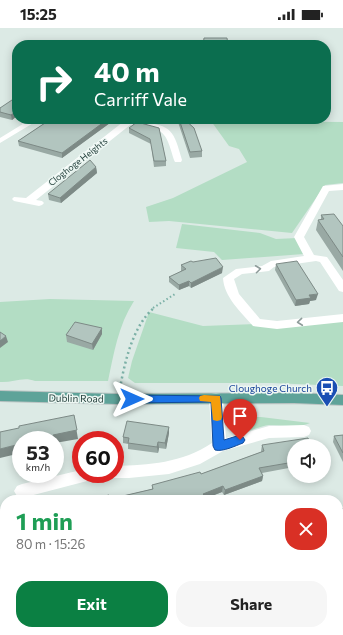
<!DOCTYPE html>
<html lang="en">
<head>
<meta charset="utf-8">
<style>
  :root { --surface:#fff; --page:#f6f6f6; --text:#222; --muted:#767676; --accent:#0b8043 }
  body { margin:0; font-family:Commissioner,sans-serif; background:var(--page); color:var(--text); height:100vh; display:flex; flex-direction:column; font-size:15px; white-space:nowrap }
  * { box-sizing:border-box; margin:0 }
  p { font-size:13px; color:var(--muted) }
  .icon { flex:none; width:22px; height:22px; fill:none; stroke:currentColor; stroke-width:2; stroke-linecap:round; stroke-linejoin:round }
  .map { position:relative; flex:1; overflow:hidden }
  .details { position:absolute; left:0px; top:467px; width:343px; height:140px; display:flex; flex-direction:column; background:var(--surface); border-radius:16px 16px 0 0; box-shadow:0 2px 10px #0003 }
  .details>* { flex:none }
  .banner { position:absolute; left:12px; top:12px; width:319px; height:84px; border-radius:16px; box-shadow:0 2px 10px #0003; background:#0b6e4f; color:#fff; overflow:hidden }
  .tools { position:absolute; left:287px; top:411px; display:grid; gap:8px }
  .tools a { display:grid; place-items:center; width:44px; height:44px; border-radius:50%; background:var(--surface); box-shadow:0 2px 10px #0003; font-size:20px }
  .speed { position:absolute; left:12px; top:403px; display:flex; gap:8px; font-size:20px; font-weight:700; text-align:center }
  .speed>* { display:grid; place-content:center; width:52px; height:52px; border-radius:50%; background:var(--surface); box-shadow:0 2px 10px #0003; line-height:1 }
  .speed small { font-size:10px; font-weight:400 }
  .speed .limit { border:6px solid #d22; background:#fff; color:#111 }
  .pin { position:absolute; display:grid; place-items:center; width:34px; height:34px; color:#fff; margin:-41px -17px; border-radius:50% 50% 50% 0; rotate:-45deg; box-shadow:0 0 4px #0007 }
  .pin .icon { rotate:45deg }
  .me { position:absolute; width:44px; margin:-22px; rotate:90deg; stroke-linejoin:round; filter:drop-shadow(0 0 3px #0008) }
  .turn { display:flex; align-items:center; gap:14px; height:84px; padding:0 16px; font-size:18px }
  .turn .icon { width:52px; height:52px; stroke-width:2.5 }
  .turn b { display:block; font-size:28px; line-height:34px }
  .round { display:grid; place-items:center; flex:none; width:42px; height:42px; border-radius:16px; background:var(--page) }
  .overview { display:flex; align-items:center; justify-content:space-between; height:68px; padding:0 16px }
  h1 { font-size:24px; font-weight:700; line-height:30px; color:#1e9e55 }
  .action { display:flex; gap:8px; margin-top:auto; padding:8px 16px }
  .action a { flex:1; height:46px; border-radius:16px; background:var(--accent); color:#fff; font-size:16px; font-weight:700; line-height:46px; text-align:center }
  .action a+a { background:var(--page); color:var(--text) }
  .status { display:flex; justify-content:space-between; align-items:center; height:28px; padding:0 20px; background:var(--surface); direction:ltr }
  .status svg { height:11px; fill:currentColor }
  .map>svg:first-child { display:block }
</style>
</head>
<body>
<div class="status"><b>15:25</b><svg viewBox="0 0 49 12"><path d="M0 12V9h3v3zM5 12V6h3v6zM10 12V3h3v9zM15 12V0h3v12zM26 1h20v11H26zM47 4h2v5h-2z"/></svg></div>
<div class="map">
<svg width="343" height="607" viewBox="0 0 343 607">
  <rect width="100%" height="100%" fill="#dceae5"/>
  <path fill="#b3ddc4" d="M201,12L200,17H146L150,13Z
    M211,93L343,94V155L325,157L292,205L169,193L149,194L146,179L173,170L247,134L239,121L229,118Z
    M182,196L260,205L276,211L297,210L304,226L222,232L214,224L176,220Z
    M50,271L134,273C118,298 114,325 108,353H35C23,348 12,355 0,354V274Z
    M149,284L203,298L257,296L343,290V358L272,355H135L128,350L132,333Z
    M235,389H261L310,395C297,401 283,397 269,397C260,398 243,406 236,405C226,403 229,394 235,389Z
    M343,510V568L338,569V511Z
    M108,602H214L195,607H96Z"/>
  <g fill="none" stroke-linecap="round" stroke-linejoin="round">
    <g stroke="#bbc4c3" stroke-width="2">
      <path id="major" d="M0,363L118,366L294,365L343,367V377L294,375L118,376L0,373Z"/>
    </g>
    <g stroke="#bbc4c3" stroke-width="2">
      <path id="highway" d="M343,576V594L338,596V578Z
        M251,602H286L284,607H249Z"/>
    </g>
    <path stroke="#7bb0a6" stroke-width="2" stroke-dasharray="1.5 2.5" stroke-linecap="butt" d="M153,280L175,266"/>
    <path stroke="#7bb0a6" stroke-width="2.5" stroke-dasharray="2 3" stroke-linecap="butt" d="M120,360C125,333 133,297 155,279"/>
    <path fill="#fff" fill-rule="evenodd" d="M31,91H40L0,115V110Z
      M124,91C131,91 133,93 141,94C172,97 174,103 182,132L181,134H175L174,132C164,96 162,104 130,97L36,172L42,173L44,175L42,177L39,178L14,173L12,171L14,169L26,170L123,94Z
      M343,156V162L329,163L304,209L314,227L327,229L343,252V264L339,263L320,234L316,233L274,239L269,243L242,246L234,251L239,266L260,291L277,293L343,286V294L277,301L253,298C241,284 224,269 223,250L236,241L262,238L271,233L304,228L294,209L323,158Z
      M216,365L221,366L223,370L226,410L269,398L304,397L309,399L311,403L309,407L304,409L269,410L223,423L200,436L169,446L129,450H115L110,449L109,446H115V438C149,437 182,435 212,415L209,370L211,366Z
      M81,442V446H98L96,451L91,452L22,470L17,468L14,463L17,458L22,456Z"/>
    <use href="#major" fill="#5ea399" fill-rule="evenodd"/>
    <use href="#highway" fill="#286862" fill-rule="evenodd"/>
    <g stroke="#577671" stroke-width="5.5">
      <path id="rail" d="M338,484L343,483
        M338,495L343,494
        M0,591L5,589
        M0,604L5,602"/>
    </g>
    <use href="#rail" stroke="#edf7f3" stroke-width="4" stroke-dasharray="12" stroke-linecap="butt"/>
  </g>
  <path fill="#99a9a4" d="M17,73V88L12,92L0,89V80Z
    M51,91H114V92L62,130L19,118L18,113Z
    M177,91H184L202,123V129L190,130Z
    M129,100H159L166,133V138L154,139L151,116L129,105Z
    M96,139L97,145L61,175L49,172L48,166Z
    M321,187L343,198V243L316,202L318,192H321Z
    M193,234L222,245L191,260L189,258L179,262L169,254V249L182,243H181V237Z
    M276,236L316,272L310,273L309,276L295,278L275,242Z
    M102,300V306L93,322L67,314L66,307Z
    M169,399V405L166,421L159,420L158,425L128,421V416L123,415V409Z
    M343,407V434L333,414L334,408Z
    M262,417L294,418V439L262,445L263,448L262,453L224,467L222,464L204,471H110L152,461V457L201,446L261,424V423Z"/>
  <path fill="#7d8a86" d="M17,83V88L12,92L11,87Z
    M108,91H114V92L62,130V125Z
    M96,139L97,145L61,175L60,170Z
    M223,239L222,245L191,260V255Z
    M189,253V258L179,262V257Z
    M318,266L316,272L310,273L309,276L295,278L296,272L309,267Z
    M102,300V306L93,322L92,316Z
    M6,308L8,314L0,320V313Z
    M74,387L78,411L55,415V412H54L53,407Z
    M169,399V405L166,421L165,415Z
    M158,414L159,420L158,425L157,419Z
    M20,416L21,419V425L0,430V421Z
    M263,448L262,453L224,467L225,462Z
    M223,458L222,464L204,471V472H188Z"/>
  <path fill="#b2c5bf" stroke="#7d8a86" d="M204,10H227L228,17H203Z
    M12,72L17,73V83L11,87L0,84V80Z
    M51,91H108L62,125L18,113Z
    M179,91H184L194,100L202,123L190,124Z
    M137,94L159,100L166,133H154L150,111L129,100Z
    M90,132L96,139L60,170L48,166Z
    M334,186L343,198V229L318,192L324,191L321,187Z
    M216,230L223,239L191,255L189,253L179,257L169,249L186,241L181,237L191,233L193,234Z
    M297,233L318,266L309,267L311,270L296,272L276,236Z
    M75,294L102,300L92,316L66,307Z
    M0,304L6,308L0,313Z
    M74,387L77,402L53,407L54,412H21V422L20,416L0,421V404L19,400V398Z
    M127,393L169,399L165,415L158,414L157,419L128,415L129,410L123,409Z
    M343,407V425L334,408Z
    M308,410L311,418H294V434L259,440L263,448L225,462L223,458L203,466L204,467L188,472H89L109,467L110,471L153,461L152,457L200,444L201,446L264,423L262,417Z"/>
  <defs><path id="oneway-chevron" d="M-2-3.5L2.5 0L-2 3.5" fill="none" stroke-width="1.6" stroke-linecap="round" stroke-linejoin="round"/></defs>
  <g stroke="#8e9c9a">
    <use href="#oneway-chevron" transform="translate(258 241) rotate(-7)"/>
    <use href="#oneway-chevron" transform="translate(300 294) rotate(174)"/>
  </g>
  <path fill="#1a73e8" stroke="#114b97" d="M132,367L220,368L221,370L224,412L240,407L243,409L245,412L243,415C235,418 223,424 215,422L213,418L211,374L132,375L129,373L127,371L129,368Z"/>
  <path fill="#f59e0b" d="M204,367L220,368L222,389L221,392L217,393L213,392L211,374L200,373L199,370L200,368Z"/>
  <defs>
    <g id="bus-pin" transform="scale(1.15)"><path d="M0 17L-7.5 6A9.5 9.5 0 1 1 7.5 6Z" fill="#1a4fb4" stroke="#edf7f3"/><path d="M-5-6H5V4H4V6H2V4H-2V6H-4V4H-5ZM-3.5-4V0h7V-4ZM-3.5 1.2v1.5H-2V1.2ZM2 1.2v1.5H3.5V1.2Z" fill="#fff"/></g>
  </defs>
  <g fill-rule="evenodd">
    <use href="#bus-pin" x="327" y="360"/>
  </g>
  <g text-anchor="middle" stroke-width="3" stroke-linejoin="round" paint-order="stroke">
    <g font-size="9" fill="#1d3a36" stroke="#edf7f3">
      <text transform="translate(78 134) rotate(-38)" y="3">Cloghoge Heights</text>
    </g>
    <g font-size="10" fill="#164399" stroke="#edf7f3" text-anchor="end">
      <text x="312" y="364">Cloughoge Church</text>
    </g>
    <g font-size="10" fill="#1d3a36" stroke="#edf7f3">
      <text transform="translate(76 370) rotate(1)" y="4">Dublin Road</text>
    </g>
  </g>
</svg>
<div class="tools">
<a><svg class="icon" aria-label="sound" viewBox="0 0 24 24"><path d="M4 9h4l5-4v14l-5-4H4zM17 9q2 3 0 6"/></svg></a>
</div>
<div class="speed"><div>53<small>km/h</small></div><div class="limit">60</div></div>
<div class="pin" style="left:240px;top:412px;background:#d93025"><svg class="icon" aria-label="arrive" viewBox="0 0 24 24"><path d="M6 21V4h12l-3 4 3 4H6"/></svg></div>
<svg class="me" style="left:132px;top:371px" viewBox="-20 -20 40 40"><path d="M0-17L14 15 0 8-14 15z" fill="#1a73e8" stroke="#fff" stroke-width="4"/></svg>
<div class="banner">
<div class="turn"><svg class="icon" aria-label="right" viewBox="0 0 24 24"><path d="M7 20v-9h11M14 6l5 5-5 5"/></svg><div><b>40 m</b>Carriff Vale</div></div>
</div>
<section class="details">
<div class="overview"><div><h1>1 min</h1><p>80 m · 15:26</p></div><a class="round" style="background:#d93025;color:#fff"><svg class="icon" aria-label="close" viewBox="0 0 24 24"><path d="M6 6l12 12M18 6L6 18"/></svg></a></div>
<div class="action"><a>Exit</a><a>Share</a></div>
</section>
</div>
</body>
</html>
